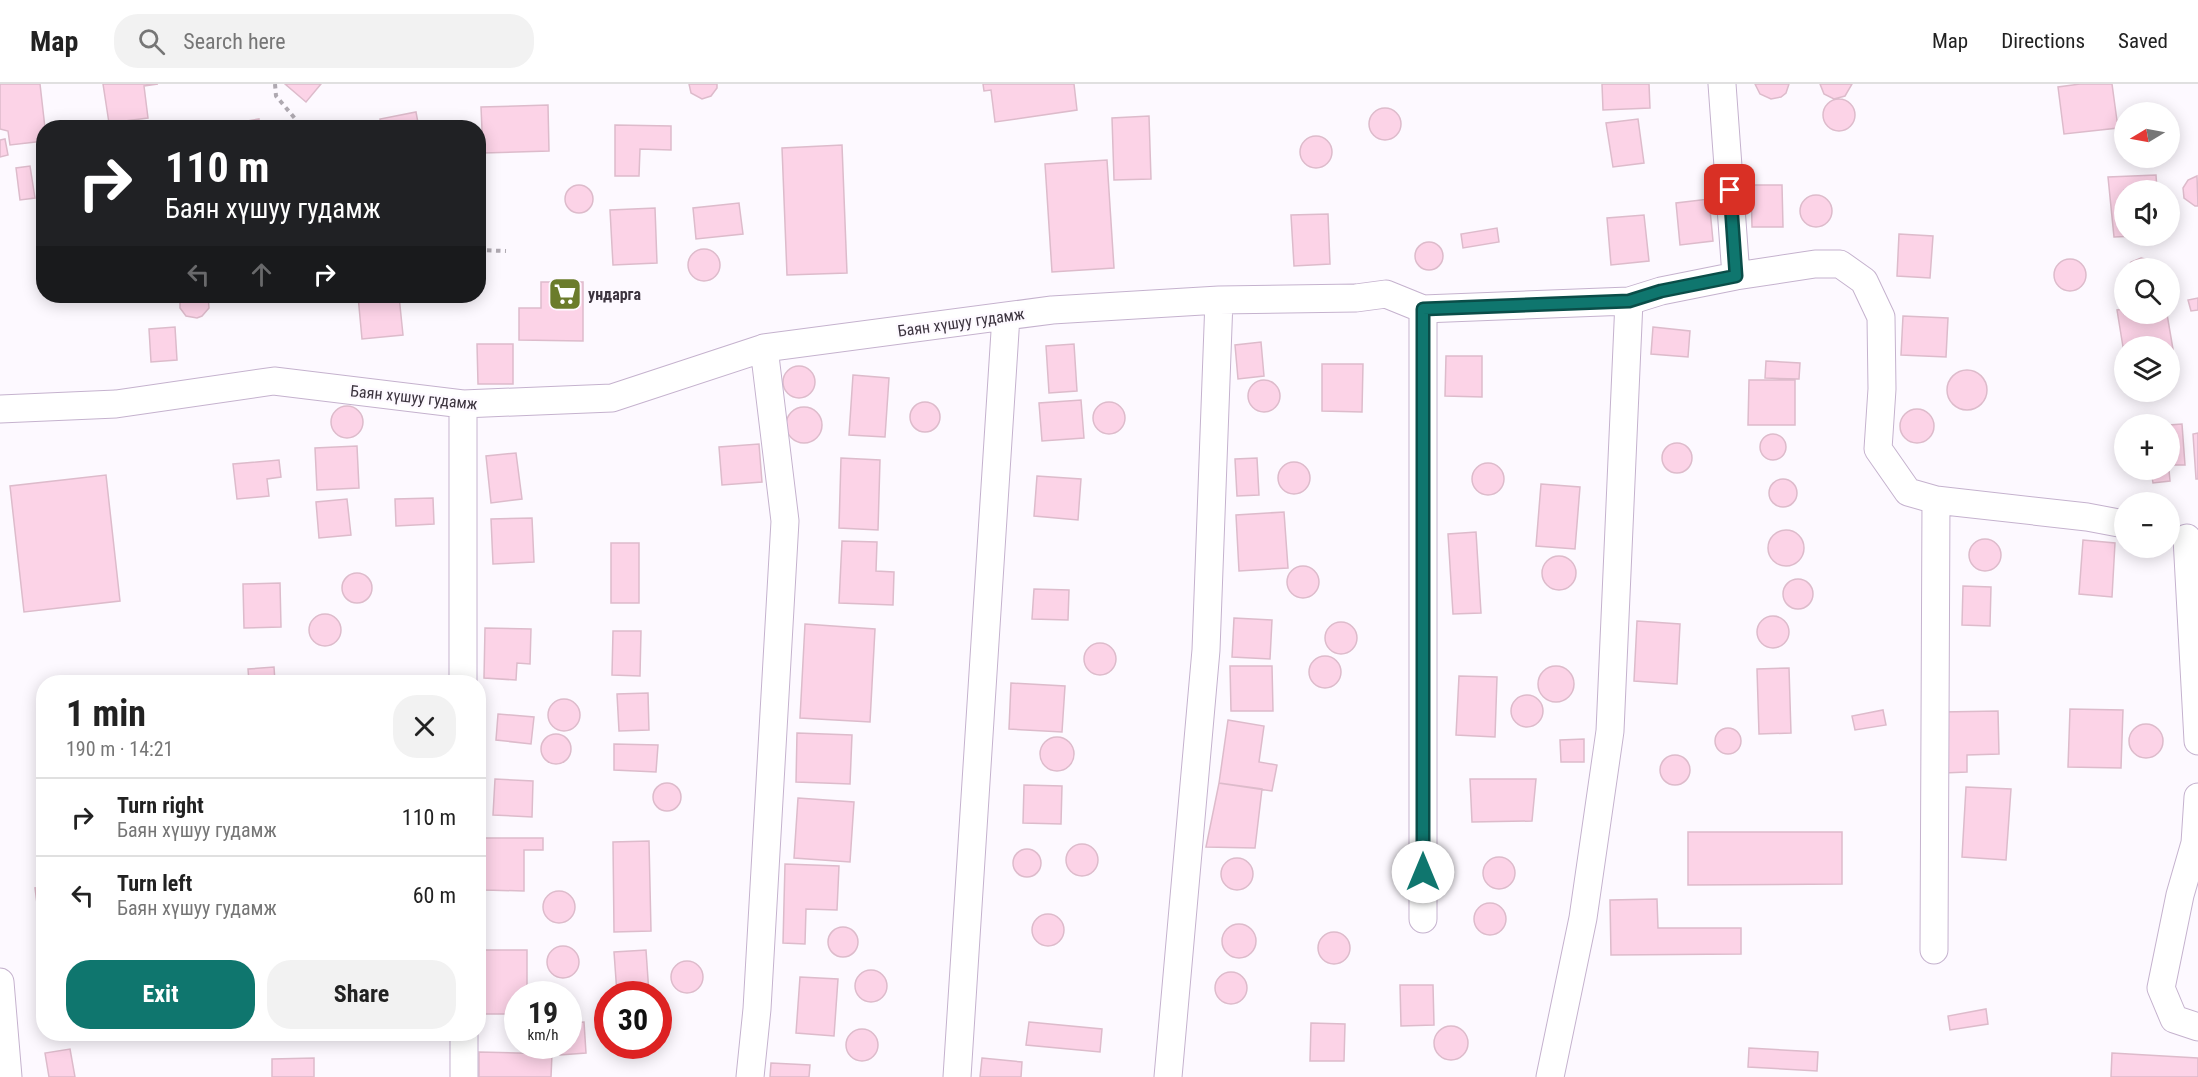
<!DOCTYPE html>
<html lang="en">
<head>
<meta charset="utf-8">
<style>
  :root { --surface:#fff; --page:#f2f2f2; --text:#222; --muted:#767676; --line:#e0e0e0; --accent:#0f766e }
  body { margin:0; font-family:"Roboto Condensed",sans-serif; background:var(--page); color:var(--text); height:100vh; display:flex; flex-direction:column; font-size:22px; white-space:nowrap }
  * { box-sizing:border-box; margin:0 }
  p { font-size:20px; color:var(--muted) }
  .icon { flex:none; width:33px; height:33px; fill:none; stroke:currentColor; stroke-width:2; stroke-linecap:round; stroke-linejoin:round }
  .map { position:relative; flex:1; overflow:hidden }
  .side { position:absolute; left:36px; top:591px; width:450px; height:366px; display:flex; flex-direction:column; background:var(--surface); border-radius:24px; box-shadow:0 3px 15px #0003 }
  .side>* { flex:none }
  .hud { position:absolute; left:36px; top:36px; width:450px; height:183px; border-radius:24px; box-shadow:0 3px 15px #0003; background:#202124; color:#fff; overflow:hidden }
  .needle { width:39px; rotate:260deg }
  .tools { position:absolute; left:2114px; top:18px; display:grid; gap:12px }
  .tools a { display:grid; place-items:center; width:66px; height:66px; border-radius:50%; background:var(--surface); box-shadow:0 3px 15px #0003; font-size:30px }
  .speed { position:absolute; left:504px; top:897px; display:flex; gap:12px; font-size:30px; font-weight:700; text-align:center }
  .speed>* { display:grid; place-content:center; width:78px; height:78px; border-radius:50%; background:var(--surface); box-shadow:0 3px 15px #0003; line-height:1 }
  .speed small { font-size:15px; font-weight:400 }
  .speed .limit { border:9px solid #d22; background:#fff; color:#111 }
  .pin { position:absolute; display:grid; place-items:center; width:51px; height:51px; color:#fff; margin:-26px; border-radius:12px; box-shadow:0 3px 9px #0006 }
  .me { position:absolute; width:66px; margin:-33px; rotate:0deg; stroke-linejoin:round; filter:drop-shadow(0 0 4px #0008) }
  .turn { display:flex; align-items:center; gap:21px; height:126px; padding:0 30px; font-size:27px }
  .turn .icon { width:78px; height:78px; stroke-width:2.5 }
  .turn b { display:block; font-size:42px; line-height:51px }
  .lanes { display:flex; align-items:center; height:57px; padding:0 30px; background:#0003; justify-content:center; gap:30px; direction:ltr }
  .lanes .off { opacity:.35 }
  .round { display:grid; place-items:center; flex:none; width:63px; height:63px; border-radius:24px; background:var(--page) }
  .summary { display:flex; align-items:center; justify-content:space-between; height:102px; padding:0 30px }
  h1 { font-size:36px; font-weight:700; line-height:45px }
  .action { display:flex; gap:12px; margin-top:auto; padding:12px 30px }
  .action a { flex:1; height:69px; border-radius:24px; background:var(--accent); color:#fff; font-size:24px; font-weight:700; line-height:69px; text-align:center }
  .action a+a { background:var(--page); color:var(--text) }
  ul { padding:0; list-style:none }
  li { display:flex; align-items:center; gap:18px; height:78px; padding:0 30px; border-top:2px solid var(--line) }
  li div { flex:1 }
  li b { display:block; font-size:22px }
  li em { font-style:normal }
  header { display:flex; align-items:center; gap:36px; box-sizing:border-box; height:84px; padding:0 30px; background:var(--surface); border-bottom:2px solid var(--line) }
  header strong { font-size:28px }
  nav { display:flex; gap:33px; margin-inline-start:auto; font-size:21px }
  .search { width:420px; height:54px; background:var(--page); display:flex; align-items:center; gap:15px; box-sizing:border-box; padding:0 21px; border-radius:24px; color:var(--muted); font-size:22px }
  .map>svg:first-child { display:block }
</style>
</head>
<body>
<header>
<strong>Map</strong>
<div class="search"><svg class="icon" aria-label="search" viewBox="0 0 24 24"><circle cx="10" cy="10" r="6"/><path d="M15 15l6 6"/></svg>Search here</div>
<nav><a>Map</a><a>Directions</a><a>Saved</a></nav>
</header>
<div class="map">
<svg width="2198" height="993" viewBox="0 0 2198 993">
  <rect width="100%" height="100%" fill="#fdf9ff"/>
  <path fill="#fcd3e7" stroke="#ddbbcb" stroke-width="1.5" d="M0,0H40L45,44L44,57L10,61L8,47L0,45Z
    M103,0H158L144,2L148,34L109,39Z
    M285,0H321L306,18Z
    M689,0H717V4L711,12L702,15L691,9Z
    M983,0H1074L1077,26L995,38L991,6L984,7Z
    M1602,0H1649L1650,24L1603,26Z
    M1755,0H1789L1786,9L1781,13L1771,15L1760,10Z
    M1820,0H1852L1845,12L1834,15L1824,10Z
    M2080,0H2112L2118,44L2064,50L2058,3Z
    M1823 31a16 16 0 1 1 32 0a16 16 0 1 1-32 0Z
    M548,21L549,67L483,69L481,23Z
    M1369 40a16 16 0 1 1 32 0a16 16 0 1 1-32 0Z
    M416,28L419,44H382L380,35Z
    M1149,32L1151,95L1114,96L1112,34Z
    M259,35L260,44H219V42Z
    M1638,35L1644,79L1613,83L1606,39Z
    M615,41L671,42V66L640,65L639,92H615Z
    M1300 68a16 16 0 1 1 32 0a16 16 0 1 1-32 0Z
    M5,55L8,71L0,73V56Z
    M842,61L847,189L787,191L782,64Z
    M1107,76L1114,184L1052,188L1045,80Z
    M30,82L35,114L20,116L16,84Z
    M2156,91L2157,106H2124V152H2137L2114,153L2108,93Z
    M2197,92L2198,122H2195L2184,114L2183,104L2188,96Z
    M565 115a14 14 0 1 1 28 0a14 14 0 1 1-28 0Z
    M1751,101H1782L1783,143H1752Z
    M1800 127a16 16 0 1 1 32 0a16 16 0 1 1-32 0Z
    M1709,115L1713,157L1680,161L1676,119Z
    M739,119L743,150L696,155L693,124Z
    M655,124L657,179L613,181L610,126Z
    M1328,130L1330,180L1294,182L1291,131Z
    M1644,131L1649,177L1611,181L1607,134Z
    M1497,144L1499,158L1463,164L1461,150Z
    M1899,150L1933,152L1930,194L1897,192Z
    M1415 172a14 14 0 1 1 28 0a14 14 0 1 1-28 0Z
    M688 181a16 16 0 1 1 32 0a16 16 0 1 1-32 0Z
    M2141,174L2152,177L2157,184H2127L2131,178Z
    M2054 191a16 16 0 1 1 32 0a16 16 0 1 1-32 0Z
    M541,198H583V257L519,256V224H541Z
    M180,212H208L209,224L202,232L197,234L186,232L180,224Z
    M358,212H399L403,251L362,255Z
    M2198,214V226L2191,227L2188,216Z
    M2124,225V230H2167L2174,271L2169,272V262H2124V269L2117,226Z
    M1903,232L1948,234L1946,273L1901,271Z
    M175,243L177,276L151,278L149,245Z
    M1653,243L1690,247L1688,273L1651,270Z
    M1261,258L1264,292L1238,295L1235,261Z
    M477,260H513V300H478Z
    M1074,260L1077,307L1049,309L1046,262Z
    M1446,272H1482V313L1445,312Z
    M1766,277L1800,279L1799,295L1765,294Z
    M1322,280H1363L1362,328L1322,327Z
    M783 298a16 16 0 1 1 32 0a16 16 0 1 1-32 0Z
    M1947 306a20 20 0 1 1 40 0a20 20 0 1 1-40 0Z
    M853,291L889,294L885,353L849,351Z
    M1749,296H1795V341H1748Z
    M1248 312a16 16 0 1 1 32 0a16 16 0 1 1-32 0Z
    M1081,316L1084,354L1042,357L1039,319Z
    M910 333a15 15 0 1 1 30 0a15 15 0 1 1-30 0Z
    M1093 334a16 16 0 1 1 32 0a16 16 0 1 1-32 0Z
    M331 338a16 16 0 1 1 32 0a16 16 0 1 1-32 0Z
    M786 341a18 18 0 1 1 36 0a18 18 0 1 1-36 0Z
    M1900 342a17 17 0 1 1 34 0a17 17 0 1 1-34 0Z
    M2182,340L2185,381H2169V341Z
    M2198,349V395H2196L2193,350Z
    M1760 363a13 13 0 1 1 26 0a13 13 0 1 1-26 0Z
    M1662 374a15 15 0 1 1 30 0a15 15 0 1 1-30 0Z
    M759,360L762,398L722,401L719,363Z
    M357,362L359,404L317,406L315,364Z
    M516,369L522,415L491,419L486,372Z
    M841,374L880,376L878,446L839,444Z
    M1257,374L1259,411L1237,412L1235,375Z
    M279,376L281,393L267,395L269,412L237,415L233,380Z
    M1278 394a16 16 0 1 1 32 0a16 16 0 1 1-32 0Z
    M1472 395a16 16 0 1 1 32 0a16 16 0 1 1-32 0Z
    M2151,386H2169L2170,397L2153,399Z
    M106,391L120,517L24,528L10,402Z
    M1037,392L1081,395L1078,436L1034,432Z
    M1769 409a14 14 0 1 1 28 0a14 14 0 1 1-28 0Z
    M1541,400L1580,403L1575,465L1536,462Z
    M433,414L434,440L396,442L395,415Z
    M347,415L351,451L319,454L316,418Z
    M1284,428L1288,484L1239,487L1236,431Z
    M532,434L534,478L493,480L491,435Z
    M1768 464a18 18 0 1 1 36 0a18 18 0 1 1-36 0Z
    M1476,448L1481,529L1453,530L1448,450Z
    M1969 471a16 16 0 1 1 32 0a16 16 0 1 1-32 0Z
    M2083,456L2115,459L2112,513L2079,510Z
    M842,457L877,458L876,487L894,488L893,521L839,519Z
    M611,459H639V519H611Z
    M1542 489a17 17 0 1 1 34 0a17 17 0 1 1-34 0Z
    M1287 498a16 16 0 1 1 32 0a16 16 0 1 1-32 0Z
    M342 504a15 15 0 1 1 30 0a15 15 0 1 1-30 0Z
    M1783 510a15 15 0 1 1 30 0a15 15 0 1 1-30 0Z
    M280,499L281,543L244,544L243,500Z
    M1963,502L1991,503L1990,542L1962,541Z
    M1034,505L1069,506L1068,536L1032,535Z
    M309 546a16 16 0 1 1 32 0a16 16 0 1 1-32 0Z
    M1757 548a16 16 0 1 1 32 0a16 16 0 1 1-32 0Z
    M1234,534L1272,536L1270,575L1232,573Z
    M1637,537L1680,540L1677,600L1634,597Z
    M1325 554a16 16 0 1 1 32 0a16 16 0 1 1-32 0Z
    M805,540L875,545L870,638L800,634Z
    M485,544L531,545L530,580L517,579L516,596L484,594Z
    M613,547H641L640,592L612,591Z
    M1084 575a16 16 0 1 1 32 0a16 16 0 1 1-32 0Z
    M1309 588a16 16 0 1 1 32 0a16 16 0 1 1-32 0Z
    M1230,582H1272L1273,627H1231Z
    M1538 600a18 18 0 1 1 36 0a18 18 0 1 1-36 0Z
    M274,583L275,598H249L248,585Z
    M1789,584L1791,649L1759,650L1757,585Z
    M1459,592L1497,593L1495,653L1456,651Z
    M1011,599L1065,602L1062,648L1009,645Z
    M648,609L649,646L619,647L617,610Z
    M1511 627a16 16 0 1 1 32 0a16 16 0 1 1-32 0Z
    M548 631a16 16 0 1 1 32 0a16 16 0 1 1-32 0Z
    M2070,625L2123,626L2121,684L2068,683Z
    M1883,626L1886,641L1855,646L1852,632Z
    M1998,627L1999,670L1967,671V688L1944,689L1942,628Z
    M498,630L534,633L531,660L496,656Z
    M1228,636L1264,642L1259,678L1277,681L1272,707L1219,699Z
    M2129 657a17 17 0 1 1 34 0a17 17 0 1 1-34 0Z
    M1715 657a13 13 0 1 1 26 0a13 13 0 1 1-26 0Z
    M797,649L852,651L850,700L796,698Z
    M541 665a15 15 0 1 1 30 0a15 15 0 1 1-30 0Z
    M1040 670a17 17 0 1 1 34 0a17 17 0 1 1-34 0Z
    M1584,655V678H1561L1560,656Z
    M614,660L658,661L656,688L614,686Z
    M1660 686a15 15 0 1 1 30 0a15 15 0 1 1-30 0Z
    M495,695L533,697L532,733L493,731Z
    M1470,695H1536L1532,737L1472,738Z
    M1219,699L1262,705L1255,764L1206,763Z
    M653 713a14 14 0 1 1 28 0a14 14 0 1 1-28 0Z
    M1024,701L1062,702L1061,740L1023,739Z
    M1966,703L2011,705L2006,776L1962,773Z
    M798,714L854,718L850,778L794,774Z
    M1688,748H1842V800L1688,801Z
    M485,754H543V766H524V807L485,806Z
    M649,757L651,847L614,848L613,758Z
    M1066 776a16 16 0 1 1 32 0a16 16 0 1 1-32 0Z
    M1013 779a14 14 0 1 1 28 0a14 14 0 1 1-28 0Z
    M1483 789a16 16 0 1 1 32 0a16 16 0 1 1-32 0Z
    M1221 790a16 16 0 1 1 32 0a16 16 0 1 1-32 0Z
    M785,780L839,782L837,826L806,825L805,860L783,859Z
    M44,803V850L41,851L35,804Z
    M543 823a16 16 0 1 1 32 0a16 16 0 1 1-32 0Z
    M1657,815L1658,844H1741V870L1611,871L1610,816Z
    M1474 835a16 16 0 1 1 32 0a16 16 0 1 1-32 0Z
    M1032 846a16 16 0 1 1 32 0a16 16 0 1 1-32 0Z
    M1222 857a17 17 0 1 1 34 0a17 17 0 1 1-34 0Z
    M828 858a15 15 0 1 1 30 0a15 15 0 1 1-30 0Z
    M1318 864a16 16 0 1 1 32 0a16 16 0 1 1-32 0Z
    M547 878a16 16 0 1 1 32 0a16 16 0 1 1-32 0Z
    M483,866H527V910H518V930H483Z
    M646,866L649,910H617L614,868Z
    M671 893a16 16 0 1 1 32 0a16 16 0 1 1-32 0Z
    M855 902a16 16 0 1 1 32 0a16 16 0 1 1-32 0Z
    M1215 904a16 16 0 1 1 32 0a16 16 0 1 1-32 0Z
    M800,893L838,895L834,952L796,949Z
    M1400,901H1433L1434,941L1401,942Z
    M1986,925L1988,940L1950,946L1948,932Z
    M584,938L586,969L560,971L559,962H568V939Z
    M1029,938L1102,945L1100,968L1026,961Z
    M1311,939L1345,940L1344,977H1310Z
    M1434 959a17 17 0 1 1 34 0a17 17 0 1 1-34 0Z
    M846 961a16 16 0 1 1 32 0a16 16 0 1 1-32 0Z
    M1749,964L1818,968L1817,987L1748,983Z
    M70,965L75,993H49L45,969Z
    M479,968L552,970L551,993H479Z
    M2112,969L2198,974V993H2111Z
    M314,974V993H272V975Z
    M982,974L1022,978L1021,993H980Z
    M771,979L810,981L809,993H770Z"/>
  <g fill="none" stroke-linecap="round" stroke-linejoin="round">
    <g stroke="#c5b2ce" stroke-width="29">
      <path id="street" d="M1736,192L1815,180H1840L1864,197L1881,233L1882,305L1878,365L1908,408L1936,416L2087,433L2124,440
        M463,320V598
        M0,325L116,320L274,297L463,320L612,314L764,264L1052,226L1219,216L1356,214L1386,210L1423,225L1629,217L1661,207L1736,192L1722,0
        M2187,454L2198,657
        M2198,713L2195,759L2180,811L2161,904L2174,935L2198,943
        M1423,835V225
        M1934,866L1936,416
        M0,898L8,993
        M464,950V993
        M750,993L757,925L785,437L764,264
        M957,993L1006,232
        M1168,993L1206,566L1219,216
        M1550,993L1583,834L1610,647L1629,217"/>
    </g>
    <path stroke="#afa9b1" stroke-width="4" stroke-dasharray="4.5 4.5" stroke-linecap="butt" d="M275,0L276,12L303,44
      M478,166L506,167"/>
    <use href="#street" stroke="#fff" stroke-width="27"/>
  </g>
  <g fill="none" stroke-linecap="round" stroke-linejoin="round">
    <g stroke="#0a4d48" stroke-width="15">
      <path id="route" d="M1423,788V225L1629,217L1661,207L1736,192L1730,106"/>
    </g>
    <use href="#route" stroke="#0f766e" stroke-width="10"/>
  </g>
  <defs>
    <g id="supermarket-square" transform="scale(1.725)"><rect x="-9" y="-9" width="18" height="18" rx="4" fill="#6b7c2b" stroke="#fdf9ff"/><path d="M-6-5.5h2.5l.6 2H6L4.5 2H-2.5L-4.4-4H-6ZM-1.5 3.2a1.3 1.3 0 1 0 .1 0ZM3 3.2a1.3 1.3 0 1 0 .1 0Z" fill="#fff"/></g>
  </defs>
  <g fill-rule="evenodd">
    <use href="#supermarket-square" x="565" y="210"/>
  </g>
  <g text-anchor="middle" stroke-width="4.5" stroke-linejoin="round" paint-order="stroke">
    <g font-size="16" font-weight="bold" fill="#3b333e" stroke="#fdf9ff" text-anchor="start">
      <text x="588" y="216">ундарга</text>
    </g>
    <g font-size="16" fill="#3b333e" stroke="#fdf9ff">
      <text transform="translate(961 238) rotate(-8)" y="6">Баян хүшуу гудамж</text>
      <text transform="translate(414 313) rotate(6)" y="6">Баян хүшуу гудамж</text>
    </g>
  </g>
</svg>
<div class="tools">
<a><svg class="needle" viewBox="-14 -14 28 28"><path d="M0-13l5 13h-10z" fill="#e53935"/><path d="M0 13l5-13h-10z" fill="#767676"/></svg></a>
<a><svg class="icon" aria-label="sound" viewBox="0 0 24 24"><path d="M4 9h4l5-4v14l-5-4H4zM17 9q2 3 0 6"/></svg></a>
<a><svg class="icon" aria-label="search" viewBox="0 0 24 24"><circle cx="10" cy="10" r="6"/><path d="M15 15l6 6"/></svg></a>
<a><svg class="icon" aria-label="layers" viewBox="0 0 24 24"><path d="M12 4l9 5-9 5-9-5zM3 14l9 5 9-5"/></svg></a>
<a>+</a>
<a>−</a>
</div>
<div class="speed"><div>19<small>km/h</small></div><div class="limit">30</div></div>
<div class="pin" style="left:1730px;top:106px;background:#d93025"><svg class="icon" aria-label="arrive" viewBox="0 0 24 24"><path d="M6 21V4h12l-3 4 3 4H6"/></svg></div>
<svg class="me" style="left:1423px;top:788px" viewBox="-20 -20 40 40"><circle r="19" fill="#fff"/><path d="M0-13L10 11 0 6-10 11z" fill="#0f766e"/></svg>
<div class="hud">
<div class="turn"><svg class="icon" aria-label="right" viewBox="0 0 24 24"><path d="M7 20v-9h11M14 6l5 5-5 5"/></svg><div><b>110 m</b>Баян хүшуу гудамж</div></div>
<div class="lanes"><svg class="icon off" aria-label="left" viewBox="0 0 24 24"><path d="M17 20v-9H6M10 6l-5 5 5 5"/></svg><svg class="icon off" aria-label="ahead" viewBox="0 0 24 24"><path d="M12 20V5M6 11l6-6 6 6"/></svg><svg class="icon" aria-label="right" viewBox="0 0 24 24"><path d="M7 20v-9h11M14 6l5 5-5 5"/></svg></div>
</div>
<section class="side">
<div class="summary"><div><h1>1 min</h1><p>190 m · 14:21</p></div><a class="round"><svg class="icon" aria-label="close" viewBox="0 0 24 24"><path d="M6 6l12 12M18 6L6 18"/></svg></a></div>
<ul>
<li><svg class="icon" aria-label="right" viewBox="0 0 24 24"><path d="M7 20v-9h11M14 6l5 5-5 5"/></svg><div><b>Turn right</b><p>Баян хүшуу гудамж</p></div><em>110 m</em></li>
<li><svg class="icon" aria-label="left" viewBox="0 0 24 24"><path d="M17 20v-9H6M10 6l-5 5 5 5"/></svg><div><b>Turn left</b><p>Баян хүшуу гудамж</p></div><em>60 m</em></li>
</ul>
<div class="action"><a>Exit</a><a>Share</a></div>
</section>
</div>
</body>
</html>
